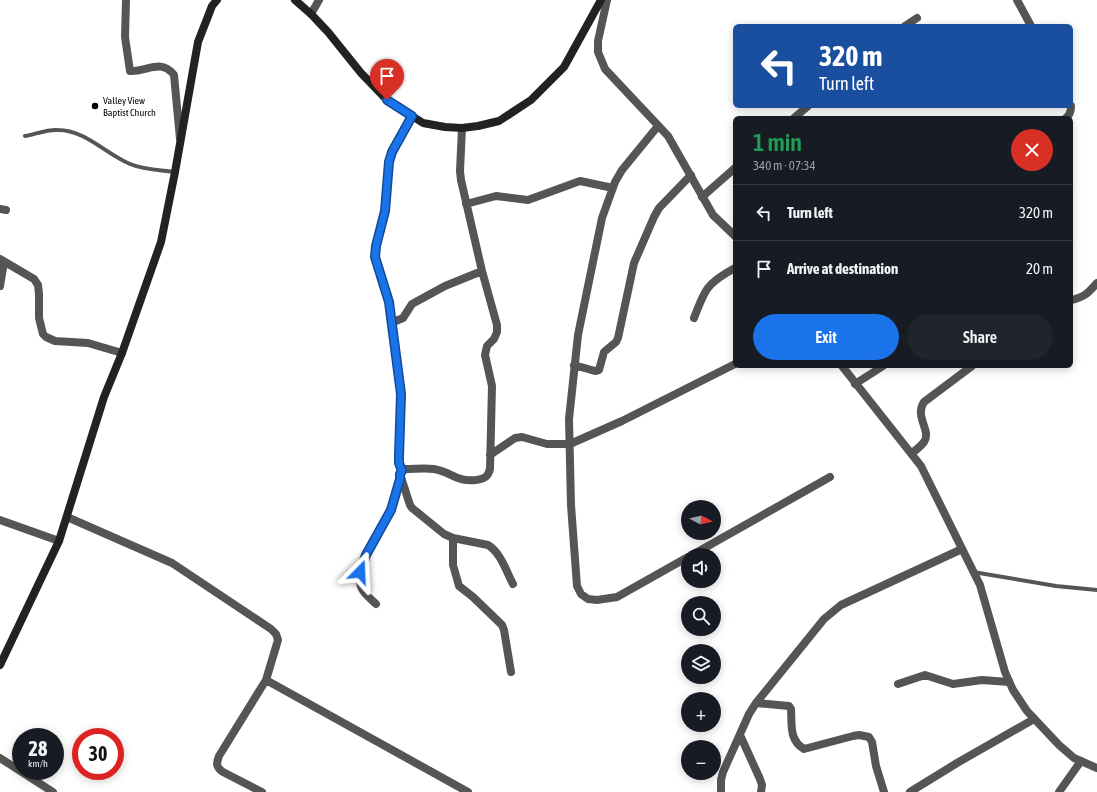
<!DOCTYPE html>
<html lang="en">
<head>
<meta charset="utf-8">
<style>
  :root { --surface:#171b24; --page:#20242c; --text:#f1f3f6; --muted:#9ea1a6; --line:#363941; --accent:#1a73e8 }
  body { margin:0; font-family:"Asap Condensed",sans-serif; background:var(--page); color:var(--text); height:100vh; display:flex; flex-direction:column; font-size:15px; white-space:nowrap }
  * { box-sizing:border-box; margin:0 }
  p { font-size:13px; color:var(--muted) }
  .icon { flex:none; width:22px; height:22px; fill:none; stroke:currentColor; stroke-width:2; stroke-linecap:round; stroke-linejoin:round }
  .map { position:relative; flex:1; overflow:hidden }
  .panel { position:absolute; left:733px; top:116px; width:340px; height:252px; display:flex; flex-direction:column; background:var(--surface); border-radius:6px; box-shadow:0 2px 10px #0003 }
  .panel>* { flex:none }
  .banner { position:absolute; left:733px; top:24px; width:340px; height:84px; border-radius:6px; box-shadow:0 2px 10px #0003; background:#1a4fa0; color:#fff; overflow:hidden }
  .needle { width:26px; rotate:97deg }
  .buttons { position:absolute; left:681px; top:500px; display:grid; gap:8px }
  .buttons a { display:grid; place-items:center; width:40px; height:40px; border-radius:50%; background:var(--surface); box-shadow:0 2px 10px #0003; font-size:20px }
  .speed { position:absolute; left:12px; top:728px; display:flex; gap:8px; font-size:20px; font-weight:700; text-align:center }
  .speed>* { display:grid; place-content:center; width:52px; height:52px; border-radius:50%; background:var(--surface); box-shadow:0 2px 10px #0003; line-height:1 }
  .speed small { font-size:10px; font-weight:400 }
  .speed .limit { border:6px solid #d22; background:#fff; color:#111 }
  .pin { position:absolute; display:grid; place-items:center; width:34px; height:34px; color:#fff; margin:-41px -17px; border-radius:50% 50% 50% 0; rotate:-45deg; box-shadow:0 0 4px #0007 }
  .pin .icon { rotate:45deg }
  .me { position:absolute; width:44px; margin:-22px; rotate:21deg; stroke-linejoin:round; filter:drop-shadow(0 0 3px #0008) }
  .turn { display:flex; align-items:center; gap:14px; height:84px; padding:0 20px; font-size:18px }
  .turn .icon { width:52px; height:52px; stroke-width:2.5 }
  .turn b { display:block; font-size:28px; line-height:34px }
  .round { display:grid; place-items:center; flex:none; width:42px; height:42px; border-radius:21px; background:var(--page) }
  .headline { display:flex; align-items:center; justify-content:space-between; height:68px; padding:0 20px }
  h1 { font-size:24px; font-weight:600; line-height:30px; color:#1e9e55 }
  .cta { display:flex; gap:8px; margin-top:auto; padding:8px 20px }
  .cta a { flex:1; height:46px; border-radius:24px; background:var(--accent); color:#fff; font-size:16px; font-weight:600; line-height:46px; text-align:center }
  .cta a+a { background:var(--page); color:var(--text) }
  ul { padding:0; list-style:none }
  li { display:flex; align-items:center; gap:12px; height:56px; padding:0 20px; border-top:1px solid var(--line) }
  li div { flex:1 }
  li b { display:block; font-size:15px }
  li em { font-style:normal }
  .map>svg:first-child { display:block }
</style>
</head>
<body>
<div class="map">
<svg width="1097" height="792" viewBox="0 0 1097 792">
  <rect width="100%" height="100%" fill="#fff"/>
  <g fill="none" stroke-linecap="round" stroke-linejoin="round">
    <path stroke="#555" stroke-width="4" d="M25,136C36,134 48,129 58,130C85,130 106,154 130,164C144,170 160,170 175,172
      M973,572L1056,586L1097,590"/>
    <path stroke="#555" stroke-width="8" d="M126,0L125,37L130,71C147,72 161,58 174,75L180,139
      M1017,0L1031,26
      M311,14L319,0
      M905,26L917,18
      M794,118L808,106
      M1066,118C1070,115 1071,111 1071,106
      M658,126L622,170L615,182L602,218L578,335L569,419L571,505L577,586L581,594L588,599L597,600L617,597L688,557
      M462,128L460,171L461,180L482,271L497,325V332L494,339L487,346L485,355L492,386L490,469C488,477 484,479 476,480C455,482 452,472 434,469C425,468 415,469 405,469L402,471L400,474L410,505L412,508L444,534L453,538L488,545C501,553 506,571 513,584
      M702,197L735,168
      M466,204L496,196L528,200L580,181L613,188
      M0,209L6,210
      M0,259L34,279L38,285L39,294V318L43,334L46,337L55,341L88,343L122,353
      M0,286L4,262
      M1071,300C1085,297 1088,293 1097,283
      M694,318C705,289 707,283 735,268
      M391,323L403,318L412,304L445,286L482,271
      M574,365L595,371L599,370L604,352L616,342L618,338L634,263L654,217L659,208L691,175
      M855,384L883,366
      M912,453C916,450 921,446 924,442C932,431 914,417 924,402L972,366
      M490,455L515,438L522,437L547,444H570L622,421L735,364
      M402,471L399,463V456L401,394L389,302L375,257L376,246L385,211L389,162L392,152L412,116
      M67,517L172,563L271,629L276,634L278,640L266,680
      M453,538V565L459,586L473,597L502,625L504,630L511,672
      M692,555L830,477
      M376,604C370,598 361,592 360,582C358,560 380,532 390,512C395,502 397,490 400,479
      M898,684L925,675L953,684L982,680L1009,682
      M756,703L789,706L791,709C792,725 789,740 804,749L853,736L859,735L869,737L872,742L876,766L884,792
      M740,735L760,779L762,785L761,792
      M0,758L53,792
      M262,792L223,772C216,767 216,764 219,756L266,680L468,792
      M721,792V780L723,772L749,714L756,703L824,619L841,605L962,549
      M910,792L957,763L1034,719
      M1059,792L1081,761"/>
    <path stroke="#555" stroke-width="8" d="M607,0L598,41V52L605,69L668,136L713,215L735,236
      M842,366L921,466L980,585L1005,672L1013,690L1027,711L1059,745L1074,758L1097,768
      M0,520L59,541"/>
    <path stroke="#222" stroke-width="8" d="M295,0L311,14L328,32L361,73L387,100L423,123L445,127L462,128L478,126L499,121L531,100L564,67L601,0
      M0,665L59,541L104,397L122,353L161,242L175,172L198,42L212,6L217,0"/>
  </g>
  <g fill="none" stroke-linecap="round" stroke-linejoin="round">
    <g stroke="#114b97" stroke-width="10">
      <path id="route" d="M360,572L366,555L391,510L400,479V474L402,471L399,463V456L401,394L389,302L375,257L376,246L385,211L389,162L392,152L412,116L387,100"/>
    </g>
    <use href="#route" stroke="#1a73e8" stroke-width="7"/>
  </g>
  <circle fill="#000" stroke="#fff" stroke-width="1.5" cx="95" cy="106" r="4"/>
  <g text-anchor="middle" stroke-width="3" stroke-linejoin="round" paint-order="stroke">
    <g font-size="10" fill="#000" stroke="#fff" text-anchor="start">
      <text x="103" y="104">Valley View<tspan x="103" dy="12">Baptist Church</tspan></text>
    </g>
  </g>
</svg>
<div class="buttons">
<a><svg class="needle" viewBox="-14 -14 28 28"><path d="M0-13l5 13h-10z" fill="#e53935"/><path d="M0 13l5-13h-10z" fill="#9ea1a6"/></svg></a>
<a><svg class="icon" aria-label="sound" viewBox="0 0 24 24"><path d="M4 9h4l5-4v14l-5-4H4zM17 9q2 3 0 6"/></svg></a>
<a><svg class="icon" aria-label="search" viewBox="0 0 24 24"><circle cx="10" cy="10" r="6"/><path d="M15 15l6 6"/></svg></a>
<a><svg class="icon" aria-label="layers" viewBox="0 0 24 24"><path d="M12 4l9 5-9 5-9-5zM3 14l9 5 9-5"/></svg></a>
<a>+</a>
<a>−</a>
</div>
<div class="speed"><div>28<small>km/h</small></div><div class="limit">30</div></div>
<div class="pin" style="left:387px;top:100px;background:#d93025"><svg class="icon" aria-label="arrive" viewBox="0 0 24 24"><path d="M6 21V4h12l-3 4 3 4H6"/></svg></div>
<svg class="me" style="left:360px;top:572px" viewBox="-20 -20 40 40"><path d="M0-17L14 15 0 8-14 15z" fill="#1a73e8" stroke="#fff" stroke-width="4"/></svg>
<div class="banner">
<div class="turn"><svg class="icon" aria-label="left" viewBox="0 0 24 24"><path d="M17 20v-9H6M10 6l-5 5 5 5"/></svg><div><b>320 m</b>Turn left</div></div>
</div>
<section class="panel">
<div class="headline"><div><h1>1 min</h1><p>340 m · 07:34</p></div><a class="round" style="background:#d93025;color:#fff"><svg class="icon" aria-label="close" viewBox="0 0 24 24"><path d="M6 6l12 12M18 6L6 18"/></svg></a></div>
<ul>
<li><svg class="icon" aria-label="left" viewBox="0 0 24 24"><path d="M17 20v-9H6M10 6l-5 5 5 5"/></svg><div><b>Turn left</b></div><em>320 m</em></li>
<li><svg class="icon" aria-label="arrive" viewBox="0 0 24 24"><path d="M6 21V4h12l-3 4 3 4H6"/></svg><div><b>Arrive at destination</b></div><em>20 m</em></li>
</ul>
<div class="cta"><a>Exit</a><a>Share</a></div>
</section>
</div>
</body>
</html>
